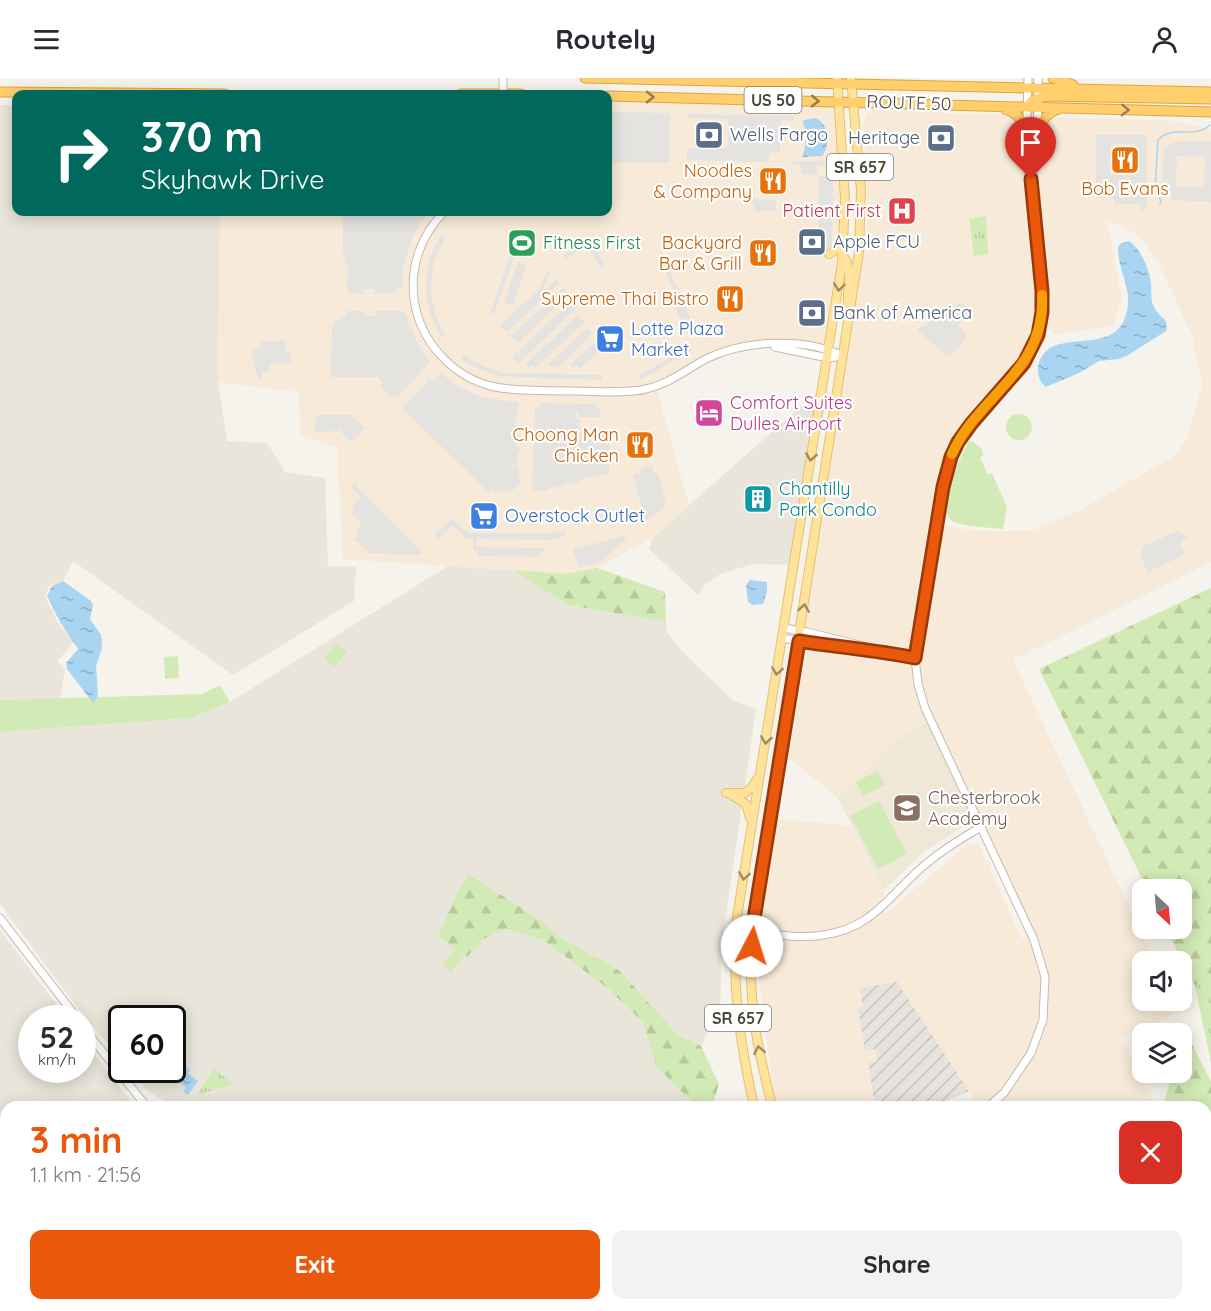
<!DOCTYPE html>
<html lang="en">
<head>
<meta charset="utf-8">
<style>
  :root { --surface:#fff; --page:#f2f2f3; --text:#2b2b33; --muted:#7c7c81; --accent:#ea580c }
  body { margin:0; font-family:Quicksand,sans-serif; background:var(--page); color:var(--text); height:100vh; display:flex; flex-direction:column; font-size:22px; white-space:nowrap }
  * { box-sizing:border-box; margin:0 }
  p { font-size:20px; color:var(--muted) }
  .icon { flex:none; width:33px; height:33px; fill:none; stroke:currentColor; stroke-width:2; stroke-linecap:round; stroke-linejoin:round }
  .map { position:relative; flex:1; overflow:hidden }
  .sheet { position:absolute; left:0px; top:1023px; width:1212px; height:210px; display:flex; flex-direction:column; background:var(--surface); border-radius:18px 18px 0 0; box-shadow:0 3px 15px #0003 }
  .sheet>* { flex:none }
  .hud { position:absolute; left:12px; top:12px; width:600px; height:126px; border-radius:12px; box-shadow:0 3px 15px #0003; background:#00695c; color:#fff; overflow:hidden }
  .needle { width:39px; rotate:154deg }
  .fabs { position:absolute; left:1132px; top:801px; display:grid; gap:12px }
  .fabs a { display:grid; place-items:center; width:60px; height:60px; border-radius:12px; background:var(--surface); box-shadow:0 3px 15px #0003; font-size:30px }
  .speed { position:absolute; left:18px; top:927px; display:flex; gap:12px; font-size:30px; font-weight:700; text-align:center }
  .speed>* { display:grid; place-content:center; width:78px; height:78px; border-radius:50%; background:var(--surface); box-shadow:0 3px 15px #0003; line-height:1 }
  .speed small { font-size:15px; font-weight:400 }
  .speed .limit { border:3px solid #111; border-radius:9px; background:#fff; color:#111 }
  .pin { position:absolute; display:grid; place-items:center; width:51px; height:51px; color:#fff; margin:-62px -26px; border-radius:50% 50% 50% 0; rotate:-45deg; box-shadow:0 0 6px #0007 }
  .pin .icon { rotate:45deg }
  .me { position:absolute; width:66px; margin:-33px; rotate:5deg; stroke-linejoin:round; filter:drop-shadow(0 0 4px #0008) }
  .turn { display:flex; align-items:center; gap:21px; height:126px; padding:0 30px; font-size:27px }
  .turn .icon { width:78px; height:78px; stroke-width:2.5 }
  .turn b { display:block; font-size:42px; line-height:51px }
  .round { display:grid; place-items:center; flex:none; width:63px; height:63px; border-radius:12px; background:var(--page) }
  .headline { display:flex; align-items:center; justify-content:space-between; height:102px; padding:0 30px }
  h1 { font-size:36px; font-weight:800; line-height:45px; color:var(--accent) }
  .action { display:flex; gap:12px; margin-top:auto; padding:12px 30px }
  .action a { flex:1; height:69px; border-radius:12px; background:var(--accent); color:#fff; font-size:24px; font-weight:800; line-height:69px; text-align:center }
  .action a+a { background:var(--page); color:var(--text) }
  header { display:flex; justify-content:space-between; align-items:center; height:78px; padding:0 30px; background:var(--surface); font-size:27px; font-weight:800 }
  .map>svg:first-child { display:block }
</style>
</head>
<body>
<header><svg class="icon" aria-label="menu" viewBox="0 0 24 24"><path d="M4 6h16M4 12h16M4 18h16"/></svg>Routely<svg class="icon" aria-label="person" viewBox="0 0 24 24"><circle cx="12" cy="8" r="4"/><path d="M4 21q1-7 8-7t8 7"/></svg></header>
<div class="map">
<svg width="1211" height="1233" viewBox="0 0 1211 1233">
  <defs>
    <pattern id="industrial-furrows" width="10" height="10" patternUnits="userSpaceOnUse" patternTransform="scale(1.5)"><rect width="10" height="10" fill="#e6e2dd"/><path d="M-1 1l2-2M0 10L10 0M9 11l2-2" fill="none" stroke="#c7c3be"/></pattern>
    <pattern id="forest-firs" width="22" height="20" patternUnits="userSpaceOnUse" patternTransform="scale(1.5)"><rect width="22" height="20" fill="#d2eab5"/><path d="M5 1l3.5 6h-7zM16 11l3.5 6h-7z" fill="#b6ca9c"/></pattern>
    <pattern id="park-tufts" width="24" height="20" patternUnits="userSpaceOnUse" patternTransform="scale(1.5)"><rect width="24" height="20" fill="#d2eab5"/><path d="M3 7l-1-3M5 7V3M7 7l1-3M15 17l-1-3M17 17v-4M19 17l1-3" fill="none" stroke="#b6ca9c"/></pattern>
    <pattern id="water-ripples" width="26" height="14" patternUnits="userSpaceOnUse" patternTransform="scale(1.5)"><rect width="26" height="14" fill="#a9d4f2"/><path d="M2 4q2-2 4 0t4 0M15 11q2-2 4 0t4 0" fill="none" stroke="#8caec5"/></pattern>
  </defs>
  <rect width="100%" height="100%" fill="#f6f3ec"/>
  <path fill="#eae5da" d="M0,27H16V134H220L218,304L227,363L267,365L285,394L325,400L328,488L356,489L354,523L233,597L73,483L63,503L50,507L45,519L58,545L73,563L72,567L57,583L65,591L60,621L0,622Z
    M823,309L794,487L753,486L720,496L705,507L698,517L649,471L654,458Z
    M448,488L513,492L568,527L666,544L667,554L683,574L732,622L756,631L722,864L720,930L701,968L678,957L620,893L562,860L540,842L470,796L483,861L506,851L541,862L605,908L643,944L656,988L692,1024L693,1029H176L149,1014L130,992H172V940H122L121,981L76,928L0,826V654L191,640L230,624Z
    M0,852L67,940H32V992H82L83,961L135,1029H6V1227H74L75,1233H0Z
    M137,1227H285L290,1233H133Z
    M309,1227H400L396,1233H313Z
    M498,1227H713L708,1233H502Z"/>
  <path fill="#f7ead8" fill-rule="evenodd" d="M608,18L839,24L843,178L829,271L760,267L723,274L656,308L689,428L654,459L597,490L563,496L343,481L337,370L300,356L299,314L218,304L220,134H608Z
    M872,32L1173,43L1211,51V484L1013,582L1155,883L1143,884V922L1173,923L1179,934L1122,960L1156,1029H977L969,1013L864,930L858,931L865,973L875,971L877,983L868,985L875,1029H775L753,853L770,740L851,748L884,812V837L967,767L978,766L1022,861L1031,856L931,642L890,667L838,720L780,673L843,278L868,141L863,49L866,37ZM1107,143L1122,147L1141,160L1157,182L1192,257L1202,307L1188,359L1174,378L1079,433L1031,453H975L937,446L962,358L1008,303L1041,246L1056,256L1113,248L1122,221Z"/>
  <path fill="url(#industrial-furrows)" d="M897,904L969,1013L934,1029H875L868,985L877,983L875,971L865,973L858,931L863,930L860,910Z"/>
  <path fill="#efe8d6" d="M931,642L977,740L925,773L884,812L838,720L890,667Z
    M400,1227H498L502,1233H396Z"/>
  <path fill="#d2eab5" d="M1006 349a13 13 0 1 1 26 0a13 13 0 1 1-26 0Z
    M972,363L982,371L983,377L980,380L988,397L992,395L1007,429L1003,451C993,450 958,448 952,443C936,433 961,377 968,364Z
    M337,565L347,574L334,589L324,581Z
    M178,578L179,600L165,601L164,579Z
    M220,607L230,624L191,640L0,654V622L202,616Z
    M878,693L885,707L863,718L856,704Z
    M879,723L907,776L878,791L850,738Z
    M456,871L464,879L451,894L443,886Z
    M74,1227H137L133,1233H75Z"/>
  <path fill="url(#forest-firs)" d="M597,490L665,514L666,544L568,527L513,492L563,496Z
    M1211,510V901L1195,908L1166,851L1182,850V812L1147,811L1039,591Z
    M469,796L540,842L562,860L620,893L678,957L701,968L719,1006L712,1029H693L692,1024L656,988L643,944L605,908L542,862L506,851L483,861L467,879L438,858L458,814Z
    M1186,955L1211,1003V1094L1206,1098V1029H1162L1173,995L1182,994V968Z
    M713,1227H785L786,1233H708Z
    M822,1227H991L999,1233H823Z"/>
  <path fill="url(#park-tufts)" d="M986,138L988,176L974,178L969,141Z
    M1211,901V985L1195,908Z
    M214,991L232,1004L230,1007L197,1017Z
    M1211,1032V1233H1021L1014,1227H1206V1041Z"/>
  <path fill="#e5e3e0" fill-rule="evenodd" d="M608,34L670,35V85L608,84Z
    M687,36L793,38L794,42H781L780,74L769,75V84L687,82V70H728V41L687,40Z
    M1096,57H1147L1146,132H1141V126H1115L1114,120H1096ZM1111,66H1137L1136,97H1110Z
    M1179,63L1211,64V124L1172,122L1170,121L1172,117L1166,108L1162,107L1164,72L1170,66ZM1177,78L1205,79L1204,109L1176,108Z
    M793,83H825V87L817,88V96L801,97V87H793Z
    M829,90H833L832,169H818L819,98L829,99Z
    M748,121L776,122V133H754V125H748Z
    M343,134H429L419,147L411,163L403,191L402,210H396L395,215L375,216V211H364V216H349L347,211L348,190L343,174Z
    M441,157L445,160L434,183L430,213L437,241L445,257L441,259L429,233L426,212L429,181Z
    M589,161L605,187L600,190L588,168L565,181L563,177Z
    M510,178L514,180L494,236L490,235Z
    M663,181L666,184L695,250L690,252L686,242L682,244L675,230L680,227L662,186L657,184Z
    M518,184L527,187L513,227L504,224Z
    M547,194L550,196L540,217L557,201L560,204L507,254L500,247L539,211Z
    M563,210L569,216L518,265L511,258Z
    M571,223L578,229L518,286L512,279Z
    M961,224L970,233L958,248L966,255V260L952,277L947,278L917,252Z
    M346,233H364L365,238H375V233H401L405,235L416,262L430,284L397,320L394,317L391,319L380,309L383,305L378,299H331L332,248H335L334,244L346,237Z
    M578,237L585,244L535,290L532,287L529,290L526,286Z
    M587,250L593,256L558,290L554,287L552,289L548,286Z
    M262,263H286V274H291V286L270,285V293H262V300L258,301L251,273L262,268Z
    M594,265L600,272L580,290L577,287L573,290L570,287Z
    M689,270L691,273L641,301L639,297Z
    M464,277L485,289L504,295L601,297L602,302L498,298L470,287L461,280Z
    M441,295L456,307L479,318L507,324H518V336L515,340L517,343L514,346L518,349V358L520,361L516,366L520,369L516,380L519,383L516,387L519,390L518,401L521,404L510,415L507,412L495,415L492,412L489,415L402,330L429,302L432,305Z
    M541,325L597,326L596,329L600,330V339H578V335L576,334L575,341H580L579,353H575V358H577V355H599L605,359V365L610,366L609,395L579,402V405L564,406V408L549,410L548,412H532L535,330L540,328Z
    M316,337H351L365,350L351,364L341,354L342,349L338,353L315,354Z
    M652,387L654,396L658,395L666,423L662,425L665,429L652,440L645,442L633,397L641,395L640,391Z
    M355,406L423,474L420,477L369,475L354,461L358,457L355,454L362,446L351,435L354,432L351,429L361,419L351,409Z
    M452,440L468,455H549L565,452L566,458L551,462L476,461V469L545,470L544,474H540V479L478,478V473H474L473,461L466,460L453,448L439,461L435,456Z
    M1177,453L1186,457L1187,459L1182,462L1180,466L1185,476L1148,494L1140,478L1144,468Z
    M624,458L626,461L600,484L579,490L573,471Z"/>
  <path fill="url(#water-ripples)" d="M814,40C829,43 831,67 822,78L802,79C806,70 808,51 802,43Z
    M1129,163C1141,171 1149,191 1151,205C1152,213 1150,222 1154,229C1159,240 1170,240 1166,253L1128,277L1119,281L1099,283L1079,295L1046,309C1032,298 1037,275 1054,268C1076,259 1113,269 1124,242C1136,214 1118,196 1118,170L1120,166Z
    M750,502L767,504V514L763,526L753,527L748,524L746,507Z
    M63,503L91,523L93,527L90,541L101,557L102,570L96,588L98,618L93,625L67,591L66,585L78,571L60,544L47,518L52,508Z
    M183,987L190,992L188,996L198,1003L188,1017L183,1014L186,1009L173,1000Z"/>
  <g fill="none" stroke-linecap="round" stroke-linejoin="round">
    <path stroke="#a9d4f2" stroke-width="1.5" d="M1160,126L1161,123L1155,110L1158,62C1172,46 1194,62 1210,47
      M1206,1053L1211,1044
      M920,1227H933
      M893,1233L899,1227"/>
    <g stroke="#c2bbae" stroke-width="9">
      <path id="minor" d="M503,16V0
        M1031,101L1037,85L1038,0
        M444,134C421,157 410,188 414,221C420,264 453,300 495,309C520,314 547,312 573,313C596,313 623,316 646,311C669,306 685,292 706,281C744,262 805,259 843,278
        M775,269L828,280L843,278
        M784,550L807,554L867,569
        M782,560C826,567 871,571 915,580
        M0,840L77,940
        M736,850C764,854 795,862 823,857C870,851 888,820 920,791C939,774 960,761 981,749
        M82,948L147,1029
        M988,1029L1004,1015L1031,975L1043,942L1045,899L1034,862L925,630L918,606L915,580L948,386C964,345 1000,319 1024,284C1048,250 1042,213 1038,174C1035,150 1032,126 1031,101L1026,85L1028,0
        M299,1227L303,1233"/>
    </g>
    <g stroke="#e6c16a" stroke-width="10">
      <path id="major" d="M829,176L837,171L842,163
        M843,178C856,192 844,213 849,231
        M726,715H745L753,708L757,701
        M732,717L746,726L750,740
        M754,1029C740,964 731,906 737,839L842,185L845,121L837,0
        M772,1029C764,993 754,957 752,920C750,893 751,867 754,841L859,174L861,112L851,0
        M794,1227L795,1233
        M811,1227L812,1233"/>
    </g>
    <g stroke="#e0a43c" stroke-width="11">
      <path id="highway" d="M585,0L1211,14
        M1053,0L1073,7
        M0,14L225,16
        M461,16H521
        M608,18L1211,34
        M1027,29L1033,22L1047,18L1211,21
        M1005,31C1021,36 1023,44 1025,59
        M1037,59C1041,45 1044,35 1059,31"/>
    </g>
    <use href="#minor" stroke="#fff" stroke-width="7"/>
    <use href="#major" stroke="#ffe39c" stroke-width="8"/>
    <use href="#highway" stroke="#ffcf6e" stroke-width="9"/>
  </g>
  <defs><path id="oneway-chevron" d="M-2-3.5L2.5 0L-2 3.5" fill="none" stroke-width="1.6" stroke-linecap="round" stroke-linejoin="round" transform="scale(1.5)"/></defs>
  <g stroke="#937c4e">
    <use href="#oneway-chevron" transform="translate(650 19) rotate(1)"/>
    <use href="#oneway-chevron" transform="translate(815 23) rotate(1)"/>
    <use href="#oneway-chevron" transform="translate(1125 32) rotate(2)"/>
  </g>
  <g stroke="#9c8c66">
    <use href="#oneway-chevron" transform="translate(839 209) rotate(98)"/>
    <use href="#oneway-chevron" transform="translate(811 379) rotate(99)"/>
    <use href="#oneway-chevron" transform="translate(804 530) rotate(-81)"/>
    <use href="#oneway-chevron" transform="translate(777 593) rotate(99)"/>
    <use href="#oneway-chevron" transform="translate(766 662) rotate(99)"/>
    <use href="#oneway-chevron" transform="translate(744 798) rotate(99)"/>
    <use href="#oneway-chevron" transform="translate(759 972) rotate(-101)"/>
  </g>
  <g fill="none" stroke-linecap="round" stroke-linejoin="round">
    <g stroke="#983908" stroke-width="15">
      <path id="route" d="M752,868L754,841L799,563C837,569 876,572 915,580L943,409L951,379L958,364L971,346L1024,285L1038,257L1042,234V213L1031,101"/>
    </g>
    <use href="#route" stroke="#ea580c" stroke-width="10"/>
    <path stroke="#f59e0b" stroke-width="10" d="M952,376C980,315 1046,293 1042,217"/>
  </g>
  <defs>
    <g id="bank-square" transform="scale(1.5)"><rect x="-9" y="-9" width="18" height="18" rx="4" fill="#5c6f8a" stroke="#fff"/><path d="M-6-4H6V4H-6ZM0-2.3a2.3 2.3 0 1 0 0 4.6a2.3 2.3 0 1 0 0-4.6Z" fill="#fff"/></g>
    <g id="restaurant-square" transform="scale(1.5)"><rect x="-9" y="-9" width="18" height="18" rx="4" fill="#e8710a" stroke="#fff"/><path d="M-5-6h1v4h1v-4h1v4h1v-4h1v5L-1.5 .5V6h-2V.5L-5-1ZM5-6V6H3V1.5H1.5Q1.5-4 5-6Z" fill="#fff"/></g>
    <g id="hospital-square" transform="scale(1.5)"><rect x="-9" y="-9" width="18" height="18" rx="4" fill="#e0444e" stroke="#fff"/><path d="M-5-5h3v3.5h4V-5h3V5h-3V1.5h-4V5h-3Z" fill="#fff"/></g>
    <g id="stadium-square" transform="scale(1.5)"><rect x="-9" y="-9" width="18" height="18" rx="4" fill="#2e9e5b" stroke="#fff"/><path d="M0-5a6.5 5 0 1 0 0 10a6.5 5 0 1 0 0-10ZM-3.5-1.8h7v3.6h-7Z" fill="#fff"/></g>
    <g id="supermarket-square" transform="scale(1.5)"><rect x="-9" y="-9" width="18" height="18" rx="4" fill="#3f7fe0" stroke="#fff"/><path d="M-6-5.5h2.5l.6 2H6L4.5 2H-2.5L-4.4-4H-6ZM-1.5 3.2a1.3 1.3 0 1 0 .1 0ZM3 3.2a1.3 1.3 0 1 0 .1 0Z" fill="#fff"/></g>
    <g id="hotel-square" transform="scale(1.5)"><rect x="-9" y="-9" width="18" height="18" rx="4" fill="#d1479c" stroke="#fff"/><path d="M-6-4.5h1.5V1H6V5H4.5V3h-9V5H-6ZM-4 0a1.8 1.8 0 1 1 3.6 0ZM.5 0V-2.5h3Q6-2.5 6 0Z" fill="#fff"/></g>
    <g id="building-square" transform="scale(1.5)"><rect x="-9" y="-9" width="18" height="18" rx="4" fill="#0f9aa8" stroke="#fff"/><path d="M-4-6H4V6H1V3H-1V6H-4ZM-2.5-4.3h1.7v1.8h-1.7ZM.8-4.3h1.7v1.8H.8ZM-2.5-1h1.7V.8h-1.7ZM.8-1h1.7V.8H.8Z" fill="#fff"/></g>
    <g id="school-square" transform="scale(1.5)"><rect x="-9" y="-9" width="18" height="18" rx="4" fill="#8d6e63" stroke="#fff"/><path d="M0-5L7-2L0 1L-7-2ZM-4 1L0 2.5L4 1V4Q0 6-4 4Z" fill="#fff"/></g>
  </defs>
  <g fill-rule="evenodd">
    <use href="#bank-square" x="709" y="57"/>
    <use href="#bank-square" x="941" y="60"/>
    <use href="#restaurant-square" x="1125" y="82"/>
    <use href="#restaurant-square" x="773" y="103"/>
    <use href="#hospital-square" x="902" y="133"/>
    <use href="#bank-square" x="812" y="164"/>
    <use href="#stadium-square" x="522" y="165"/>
    <use href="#restaurant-square" x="763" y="175"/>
    <use href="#restaurant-square" x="730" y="221"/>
    <use href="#bank-square" x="812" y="235"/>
    <use href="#supermarket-square" x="610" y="261"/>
    <use href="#hotel-square" x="709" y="335"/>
    <use href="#restaurant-square" x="640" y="367"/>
    <use href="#building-square" x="758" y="421"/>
    <use href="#supermarket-square" x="484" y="438"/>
    <use href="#school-square" x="907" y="730"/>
  </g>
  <g text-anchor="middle" stroke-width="4.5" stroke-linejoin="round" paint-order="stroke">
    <g fill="#fff" stroke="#817c74" stroke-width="1.5">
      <rect x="744.5" y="9" width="57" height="26" rx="4.5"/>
      <rect x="827" y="76" width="66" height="26" rx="4.5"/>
      <rect x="705" y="927" width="66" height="26" rx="4.5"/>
    </g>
    <g font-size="16" font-weight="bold" fill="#4b4439">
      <text x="773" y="28">US 50</text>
      <text x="860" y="95">SR 657</text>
      <text x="738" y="946">SR 657</text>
    </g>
    <g font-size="18" fill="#4b4439" stroke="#fff">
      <text transform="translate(909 25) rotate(2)" y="6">ROUTE 50</text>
    </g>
    <g font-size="18" fill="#4e5e75" stroke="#fff" text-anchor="start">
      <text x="730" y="63">Wells Fargo</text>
      <text x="920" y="66" text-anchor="end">Heritage</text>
      <text x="833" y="170">Apple FCU</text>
      <text x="833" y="241">Bank of America</text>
    </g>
    <g font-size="18" fill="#c56008" stroke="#fff" text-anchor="end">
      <text x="752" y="99">Noodles<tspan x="752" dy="21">&amp; Company</tspan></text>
      <text x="1125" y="117" text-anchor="middle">Bob Evans</text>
      <text x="742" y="171">Backyard<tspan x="742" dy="21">Bar &amp; Grill</tspan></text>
      <text x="709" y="227">Supreme Thai Bistro</text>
      <text x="619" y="363">Choong Man<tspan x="619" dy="21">Chicken</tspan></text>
    </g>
    <g font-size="18" fill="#be3a42" stroke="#fff" text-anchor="end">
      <text x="881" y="139">Patient First</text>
    </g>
    <g font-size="18" fill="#27864d" stroke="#fff" text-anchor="start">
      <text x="543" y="171">Fitness First</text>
    </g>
    <g font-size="18" fill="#366cbe" stroke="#fff" text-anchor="start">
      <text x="631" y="257">Lotte Plaza<tspan x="631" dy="21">Market</tspan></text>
      <text x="505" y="444">Overstock Outlet</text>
    </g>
    <g font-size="18" fill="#b23c85" stroke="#fff" text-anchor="start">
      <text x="730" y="331">Comfort Suites<tspan x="730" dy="21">Dulles Airport</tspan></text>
    </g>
    <g font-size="18" fill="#0d838f" stroke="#fff" text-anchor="start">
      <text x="779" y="417">Chantilly<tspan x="779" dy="21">Park Condo</tspan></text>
    </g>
    <g font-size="18" fill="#785e54" stroke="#fff" text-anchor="start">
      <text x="928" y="726">Chesterbrook<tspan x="928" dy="21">Academy</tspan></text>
    </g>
  </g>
</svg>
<div class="fabs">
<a><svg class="needle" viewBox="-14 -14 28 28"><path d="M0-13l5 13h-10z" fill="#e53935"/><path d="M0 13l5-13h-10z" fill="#7c7c81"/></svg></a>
<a><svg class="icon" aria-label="sound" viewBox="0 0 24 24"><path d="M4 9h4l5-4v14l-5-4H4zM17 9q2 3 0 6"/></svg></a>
<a><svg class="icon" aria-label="layers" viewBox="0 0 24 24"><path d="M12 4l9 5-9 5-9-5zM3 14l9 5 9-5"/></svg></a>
</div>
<div class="speed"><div>52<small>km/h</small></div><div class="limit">60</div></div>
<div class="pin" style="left:1031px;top:101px;background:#d93025"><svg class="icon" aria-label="arrive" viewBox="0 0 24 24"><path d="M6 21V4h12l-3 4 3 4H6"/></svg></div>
<svg class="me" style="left:752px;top:868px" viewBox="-20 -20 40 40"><circle r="19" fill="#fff"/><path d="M0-13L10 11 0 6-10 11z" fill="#ea580c"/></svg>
<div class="hud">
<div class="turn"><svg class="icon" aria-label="right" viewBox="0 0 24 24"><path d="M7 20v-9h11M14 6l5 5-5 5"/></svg><div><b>370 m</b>Skyhawk Drive</div></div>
</div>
<section class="sheet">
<div class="headline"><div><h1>3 min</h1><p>1.1 km · 21:56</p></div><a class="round" style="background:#d93025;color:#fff"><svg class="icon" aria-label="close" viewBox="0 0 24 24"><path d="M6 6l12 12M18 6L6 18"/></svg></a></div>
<div class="action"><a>Exit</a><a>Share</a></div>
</section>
</div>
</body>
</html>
